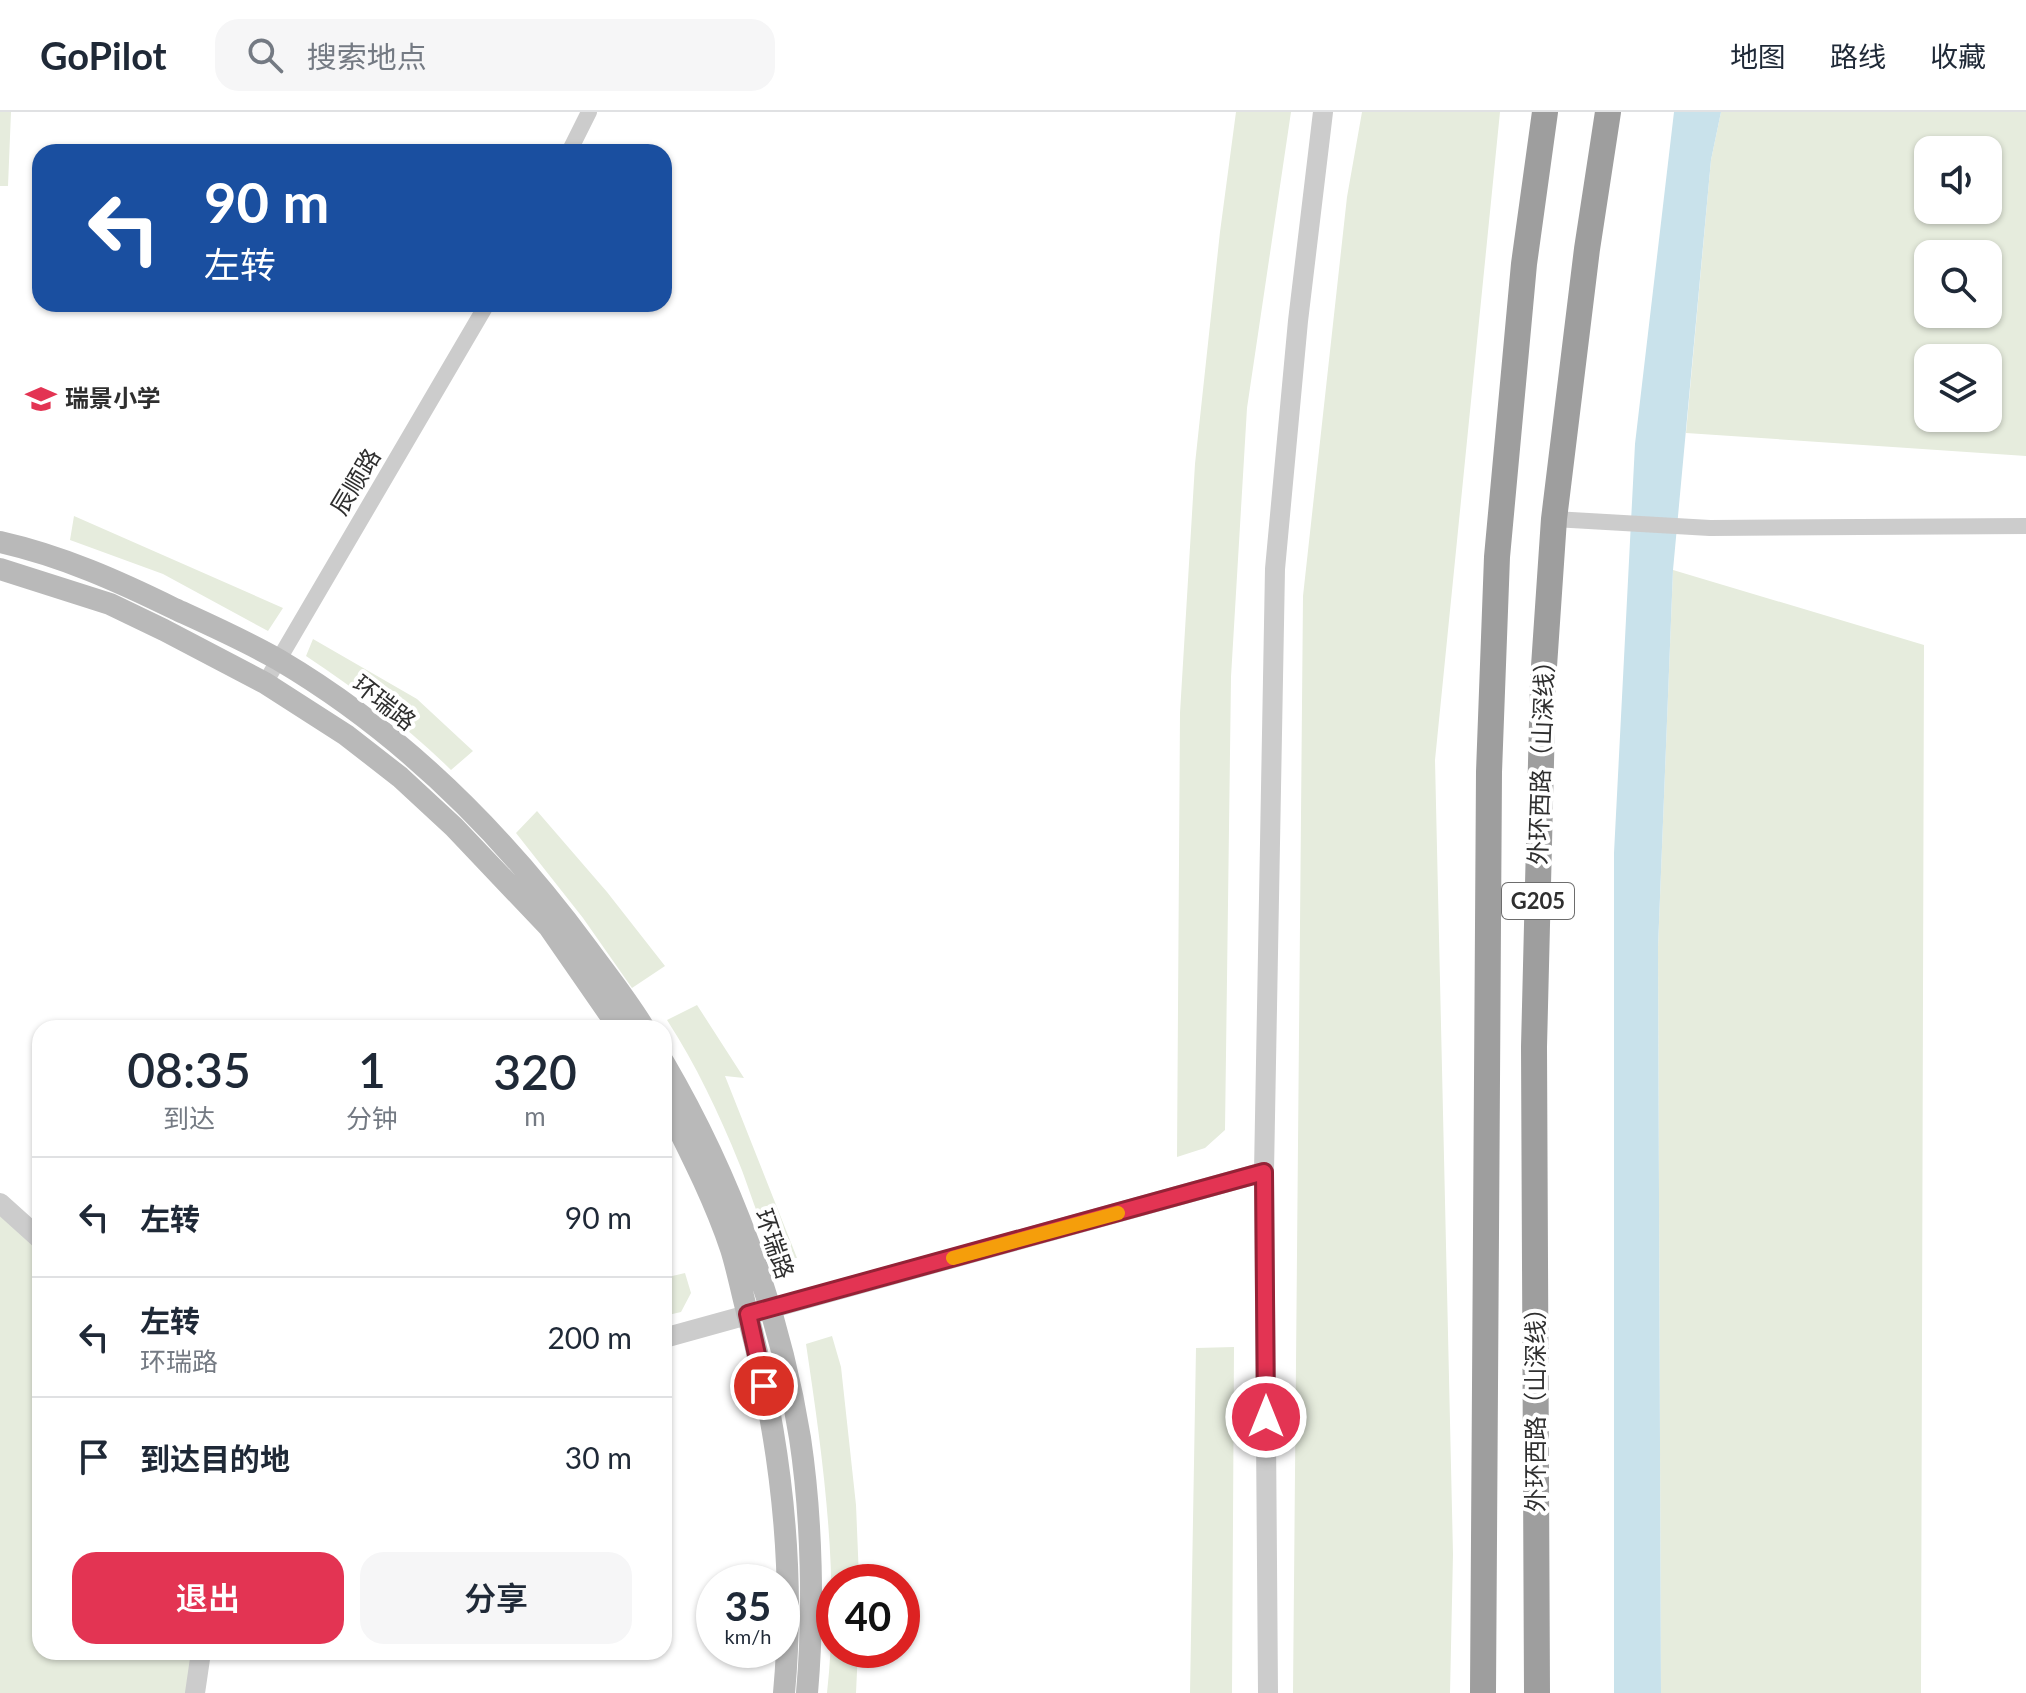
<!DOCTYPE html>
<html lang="zh">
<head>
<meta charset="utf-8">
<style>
  :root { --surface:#fff; --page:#f6f6f7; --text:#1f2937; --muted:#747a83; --line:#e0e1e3; --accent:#e33453 }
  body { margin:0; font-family:Lato,"Noto Sans SC",sans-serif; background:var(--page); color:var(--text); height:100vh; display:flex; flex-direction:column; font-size:30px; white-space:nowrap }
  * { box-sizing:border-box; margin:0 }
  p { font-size:26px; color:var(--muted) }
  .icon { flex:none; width:44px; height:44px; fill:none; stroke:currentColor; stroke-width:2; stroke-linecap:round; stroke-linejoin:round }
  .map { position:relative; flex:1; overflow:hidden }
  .panel { position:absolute; left:32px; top:908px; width:640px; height:640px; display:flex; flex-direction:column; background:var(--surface); border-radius:24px; box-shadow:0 2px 6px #0004 }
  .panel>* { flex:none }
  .guide { position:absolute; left:32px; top:32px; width:640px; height:168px; border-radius:24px; box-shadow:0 2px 6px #0004; background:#1a4fa0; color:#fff; overflow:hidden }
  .buttons { position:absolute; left:1914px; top:24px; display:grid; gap:16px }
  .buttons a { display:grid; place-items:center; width:88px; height:88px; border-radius:16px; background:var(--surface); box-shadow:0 2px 6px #0004; font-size:40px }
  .speed { position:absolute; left:696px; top:1452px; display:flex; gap:16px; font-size:40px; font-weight:700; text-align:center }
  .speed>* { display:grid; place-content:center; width:104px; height:104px; border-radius:50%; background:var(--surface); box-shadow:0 2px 6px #0004; line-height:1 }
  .speed small { font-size:20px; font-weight:400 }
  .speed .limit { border:12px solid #d22; background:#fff; color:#111 }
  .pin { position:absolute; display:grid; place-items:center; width:68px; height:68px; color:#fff; margin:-34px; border:4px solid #fff; border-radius:50%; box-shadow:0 2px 8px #0007 }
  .me { position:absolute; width:88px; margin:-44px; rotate:0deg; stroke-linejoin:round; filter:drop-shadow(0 0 6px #0008) }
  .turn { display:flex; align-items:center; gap:28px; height:168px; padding:0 40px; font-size:36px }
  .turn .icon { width:104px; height:104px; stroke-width:2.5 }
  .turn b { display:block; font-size:56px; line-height:68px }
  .eta { display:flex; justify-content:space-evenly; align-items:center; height:136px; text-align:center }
  .eta b { font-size:48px; font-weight:600; line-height:56px }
  .cta { display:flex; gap:16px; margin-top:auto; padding:16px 40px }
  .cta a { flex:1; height:92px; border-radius:24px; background:var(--accent); color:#fff; font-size:32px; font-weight:600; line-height:92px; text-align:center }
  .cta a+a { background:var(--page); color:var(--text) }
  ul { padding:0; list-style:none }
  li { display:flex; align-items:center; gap:24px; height:120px; padding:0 40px; border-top:2px solid var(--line) }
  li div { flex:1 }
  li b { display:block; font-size:30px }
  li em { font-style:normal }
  header { display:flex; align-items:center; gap:48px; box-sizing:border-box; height:112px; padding:0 40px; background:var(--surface); border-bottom:2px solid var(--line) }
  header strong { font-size:38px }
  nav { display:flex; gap:44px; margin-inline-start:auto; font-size:28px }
  .search { width:560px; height:72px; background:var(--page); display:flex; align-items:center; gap:20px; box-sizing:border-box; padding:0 28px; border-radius:24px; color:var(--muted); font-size:30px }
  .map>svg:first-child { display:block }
</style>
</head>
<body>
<header>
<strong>GoPilot</strong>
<div class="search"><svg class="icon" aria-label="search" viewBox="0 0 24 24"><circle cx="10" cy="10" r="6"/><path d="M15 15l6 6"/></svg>搜索地点</div>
<nav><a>地图</a><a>路线</a><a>收藏</a></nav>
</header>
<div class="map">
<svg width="2026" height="1581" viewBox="0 0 2026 1581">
  <rect width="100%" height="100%" fill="#fff"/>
  <path fill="#e6ecdd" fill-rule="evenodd" d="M0,0H11L8,74H0Z
    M1236,0H1291L1247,296L1231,565L1225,1018L1205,1036L1177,1045L1180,601L1195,352L1220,120Z
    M1362,0H1500L1435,648L1453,1442L1450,1581H1293L1303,484L1347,85Z
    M1721,0H2026V344L1686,321L1711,48ZM1928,38H1988V98H1928ZM1928,142H1988V202H1928ZM1928,246H1988V306H1928Z
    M74,404L283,496L268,519L163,462L70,428Z
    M1673,458L1924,533L1921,1581H1661L1658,836Z
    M313,527L417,587L473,639L451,658C407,614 358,579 306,544Z
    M537,699L607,780L665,854L632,876L583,806L516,721Z
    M697,893L744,966L725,964L797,1146H783C760,1121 752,1082 739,1051C719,1001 696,953 667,908Z
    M0,1091L40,1127V1540H201L195,1581H0Z
    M685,1161L691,1181L681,1200L664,1204V1166Z
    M832,1224L841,1255L856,1393L859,1466V1470H834V1538H858L856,1581H827C840,1466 823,1346 806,1232Z
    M1234,1235L1232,1581H1190L1196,1236Z"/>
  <path fill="#c9e2eb" d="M1674,0H1721L1711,48L1673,458L1658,836L1661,1581H1614V741L1635,332Z"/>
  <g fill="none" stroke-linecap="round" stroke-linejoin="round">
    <path stroke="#ccc" stroke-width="16" d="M569,40L589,0
      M1554,407L1710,416L2026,414
      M265,571L487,192"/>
    <path stroke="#ccc" stroke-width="20" d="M0,1091L40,1127
      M664,1226L1264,1060
      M195,1581L201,1540
      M1268,1581L1264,1060L1275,457L1298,209L1323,0"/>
    <path stroke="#b9b9b9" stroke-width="22" d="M0,430C62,444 118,469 175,497C210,513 246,529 279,548C401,620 504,723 588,837C607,863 627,888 644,916
      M0,457L110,492L164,518L265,571L346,623L400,665L454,715L549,815L619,916
      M664,951C730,1064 779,1196 800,1326C812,1406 814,1501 807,1581
      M664,988C688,1036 714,1086 731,1137C737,1156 741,1177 746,1196C779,1320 796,1453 784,1581"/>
    <path stroke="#9e9e9e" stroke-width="26" d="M1483,1581L1489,660L1497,445L1524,152L1545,0
      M1537,1581L1534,935L1543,569L1554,407L1587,137L1608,0"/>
  </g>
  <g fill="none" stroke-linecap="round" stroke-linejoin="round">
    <g stroke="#942236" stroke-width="20">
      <path id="route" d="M764,1274L748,1202L1264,1060L1266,1305"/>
    </g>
    <use href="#route" stroke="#e33453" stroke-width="14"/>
    <path stroke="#f59e0b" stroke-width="14" d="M953,1146L1118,1101"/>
  </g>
  <defs>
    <g id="school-bare" transform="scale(2.4)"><path d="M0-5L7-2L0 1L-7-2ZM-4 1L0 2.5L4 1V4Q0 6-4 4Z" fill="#e33453" stroke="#fff" stroke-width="2.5" paint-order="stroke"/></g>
  </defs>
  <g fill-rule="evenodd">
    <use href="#school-bare" x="41" y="287"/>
  </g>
  <g text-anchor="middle" stroke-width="8" stroke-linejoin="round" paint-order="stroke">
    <rect fill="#fff" stroke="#6d6d6d" stroke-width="2" x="1502" y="771" width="72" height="36" rx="6"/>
    <g font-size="22" font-weight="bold" fill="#2f2f2f">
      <text x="1538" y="797">G205</text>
    </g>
    <g font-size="24" font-weight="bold" fill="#2f2f2f" stroke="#fff" text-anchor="start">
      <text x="65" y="295">瑞景小学</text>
    </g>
    <g font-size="24" fill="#2f2f2f" stroke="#fff">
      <text transform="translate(356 370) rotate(-59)" y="8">辰顺路</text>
      <text transform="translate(384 591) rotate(38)" y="8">环瑞路</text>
      <text transform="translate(1542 645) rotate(-88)" y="8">外环西路（山深线）</text>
      <text transform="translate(774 1132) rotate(71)" y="8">环瑞路</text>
      <text transform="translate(1536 1292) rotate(-90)" y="8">外环西路（山深线）</text>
    </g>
  </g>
</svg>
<div class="buttons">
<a><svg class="icon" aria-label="sound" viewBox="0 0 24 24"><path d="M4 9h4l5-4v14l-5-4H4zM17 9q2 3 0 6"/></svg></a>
<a><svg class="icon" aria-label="search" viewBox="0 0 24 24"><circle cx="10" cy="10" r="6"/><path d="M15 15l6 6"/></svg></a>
<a><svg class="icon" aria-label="layers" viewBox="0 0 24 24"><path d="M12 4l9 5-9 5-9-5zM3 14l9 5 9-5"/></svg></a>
</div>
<div class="speed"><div>35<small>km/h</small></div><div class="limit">40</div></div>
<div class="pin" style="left:764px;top:1274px;background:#d93025"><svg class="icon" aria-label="arrive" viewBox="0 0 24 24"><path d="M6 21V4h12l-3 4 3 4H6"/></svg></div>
<svg class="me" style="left:1266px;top:1305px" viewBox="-20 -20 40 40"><circle r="17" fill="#e33453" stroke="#fff" stroke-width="3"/><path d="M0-11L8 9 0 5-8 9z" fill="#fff"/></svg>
<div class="guide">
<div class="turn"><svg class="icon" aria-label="left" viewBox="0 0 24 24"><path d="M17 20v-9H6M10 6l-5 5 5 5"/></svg><div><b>90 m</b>左转</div></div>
</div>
<section class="panel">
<div class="eta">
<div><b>08:35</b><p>到达</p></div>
<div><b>1</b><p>分钟</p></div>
<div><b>320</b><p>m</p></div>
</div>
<ul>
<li><svg class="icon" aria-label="left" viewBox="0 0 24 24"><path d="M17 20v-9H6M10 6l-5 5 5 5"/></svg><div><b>左转</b></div><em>90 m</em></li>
<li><svg class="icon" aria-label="left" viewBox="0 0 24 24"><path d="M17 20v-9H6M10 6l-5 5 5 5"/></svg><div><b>左转</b><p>环瑞路</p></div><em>200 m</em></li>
<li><svg class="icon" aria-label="arrive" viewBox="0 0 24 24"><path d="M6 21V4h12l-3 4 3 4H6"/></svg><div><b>到达目的地</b></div><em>30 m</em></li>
</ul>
<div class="cta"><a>退出</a><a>分享</a></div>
</section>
</div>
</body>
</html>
